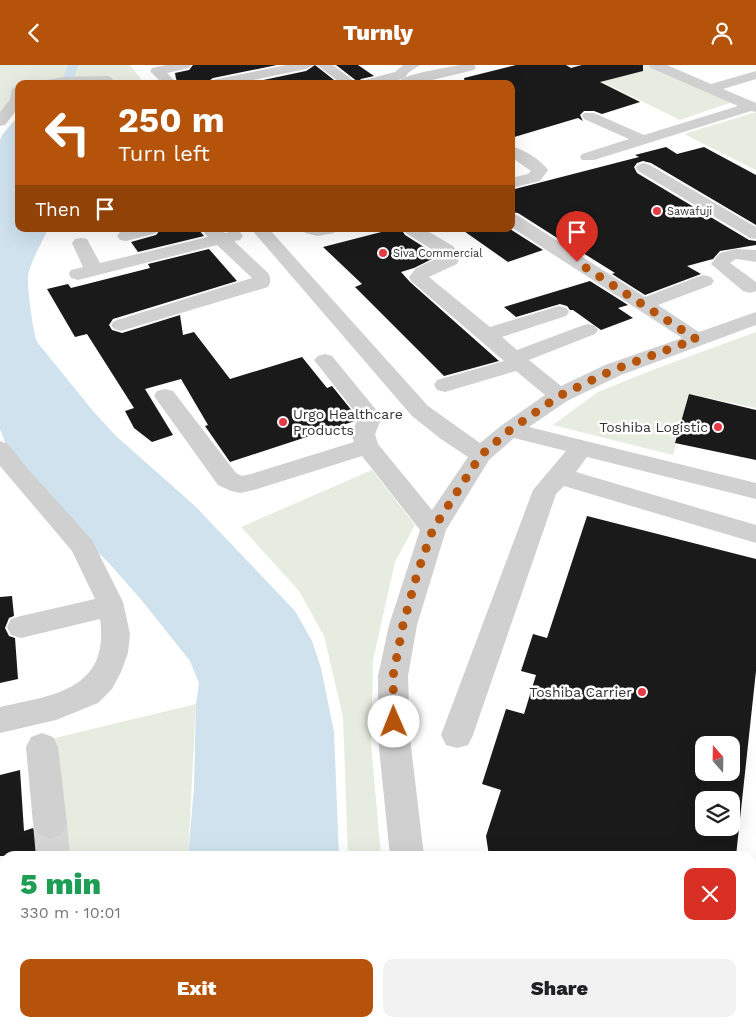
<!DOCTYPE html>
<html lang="en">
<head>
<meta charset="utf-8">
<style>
  :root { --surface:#fff; --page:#f2f2f2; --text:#202124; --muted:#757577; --accent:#b45309 }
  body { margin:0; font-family:"Work Sans",sans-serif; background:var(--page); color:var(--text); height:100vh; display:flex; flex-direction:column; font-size:19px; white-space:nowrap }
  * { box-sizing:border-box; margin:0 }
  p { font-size:16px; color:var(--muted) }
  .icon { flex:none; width:28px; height:28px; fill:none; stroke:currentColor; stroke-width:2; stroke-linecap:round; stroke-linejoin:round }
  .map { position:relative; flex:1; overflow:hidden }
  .details { position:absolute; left:0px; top:786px; width:756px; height:176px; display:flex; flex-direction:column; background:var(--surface); border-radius:15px 15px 0 0; box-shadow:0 5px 20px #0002 }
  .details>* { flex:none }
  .hud { position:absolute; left:15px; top:15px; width:500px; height:152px; border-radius:10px; box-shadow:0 5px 20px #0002; background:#b45309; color:#fff; overflow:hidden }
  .needle { width:32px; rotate:340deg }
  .fabs { position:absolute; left:695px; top:671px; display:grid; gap:10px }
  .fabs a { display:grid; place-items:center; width:45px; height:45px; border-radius:10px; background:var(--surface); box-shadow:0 5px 20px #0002; font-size:25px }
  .pin { position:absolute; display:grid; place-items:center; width:42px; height:42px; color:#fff; margin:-51px -21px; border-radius:50% 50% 50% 0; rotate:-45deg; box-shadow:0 0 5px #0007 }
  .pin .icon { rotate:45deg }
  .me { position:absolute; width:55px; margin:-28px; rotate:359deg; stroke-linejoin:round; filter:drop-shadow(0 0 4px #0008) }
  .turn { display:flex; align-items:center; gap:18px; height:105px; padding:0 20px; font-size:22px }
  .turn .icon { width:65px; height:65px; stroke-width:2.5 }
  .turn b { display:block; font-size:35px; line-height:42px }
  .then { display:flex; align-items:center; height:48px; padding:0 20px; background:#0003; gap:10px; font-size:19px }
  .round { display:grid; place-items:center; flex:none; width:52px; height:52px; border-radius:10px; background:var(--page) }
  .head { display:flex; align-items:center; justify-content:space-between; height:85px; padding:0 20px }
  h1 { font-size:30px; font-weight:800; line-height:38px; color:#1e9e55 }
  .button { display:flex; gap:10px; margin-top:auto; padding:10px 20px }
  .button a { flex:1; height:58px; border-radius:10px; background:var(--accent); color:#fff; font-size:20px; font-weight:800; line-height:58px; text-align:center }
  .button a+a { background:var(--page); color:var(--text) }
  header { display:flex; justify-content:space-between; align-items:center; height:65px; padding:0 20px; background:var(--accent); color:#fff; font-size:22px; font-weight:800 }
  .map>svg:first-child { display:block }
</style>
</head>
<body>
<header><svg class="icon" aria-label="back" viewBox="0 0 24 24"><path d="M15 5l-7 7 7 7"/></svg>Turnly<svg class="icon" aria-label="person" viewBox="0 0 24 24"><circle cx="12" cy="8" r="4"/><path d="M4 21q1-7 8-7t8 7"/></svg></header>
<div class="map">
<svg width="756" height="962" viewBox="0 0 756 962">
  <rect width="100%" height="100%" fill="#fff"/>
  <path fill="#e6ecdf" d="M0,0H130L145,19H19V25L0,55Z
    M568,0H652L738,35L680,55Z
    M756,47V105L684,69Z
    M756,267V343L689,329L673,390L553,360L598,327L655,304Z
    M372,405L415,460L395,497L373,595L371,679L381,791H348L343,652L324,571L299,526L241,462Z
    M196,639L188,791H66L51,674Z"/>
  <path fill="#cfe2ee" d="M19,50V164H48C42,177 30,198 28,211C27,222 33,267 37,277L93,346L116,371L195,441L295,546L312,576L321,603L334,667L339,791H188L194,723L196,639L199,618L190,596L143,537L108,497L50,442L11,393L0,364V75L2,70Z
    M162,958H331V962H161Z"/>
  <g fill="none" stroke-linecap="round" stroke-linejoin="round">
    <path fill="#cfe2ee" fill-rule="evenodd" d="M68,0H78L72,19H61Z"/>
  </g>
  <path fill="#1a1a1a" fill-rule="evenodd" d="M193,0H277L213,13L204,19H180L176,14L175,8L189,5Z
    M315,0L339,19H244L306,6Z
    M336,0H358L374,11L361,14L358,17Z
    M516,0H566L571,3L582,0H643V6L600,17L640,37L602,49L594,46H584L580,50L583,56L578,53L511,73V19H465L464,13Z
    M666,82L677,89L704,82L756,110V160L651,98L643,96L637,98L634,102L637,108L749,175L756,176V180L720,186L713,194L687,201L701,209L645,230L612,209L615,208L567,178H565L518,148L511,147V125L639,92L635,90Z
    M161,164H198L204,171L138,187L131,177L156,170Z
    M393,164H401L405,170L438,191L414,203L401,207L410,217L499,296L444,311L355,222L362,219L323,182Z
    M461,164H510L543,185L508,197Z
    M209,184L237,216L113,254L109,260L112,265L122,268L180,250L183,270L194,267L230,314L302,292L327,323L332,321L357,352L355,356L230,397L205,361L208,360L181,314L145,324L173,370L152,377L134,363L125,346L134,343L87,269L75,272L47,224L68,219L71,223L150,203L148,199Z
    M590,216L628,240L618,243L633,253L601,265L573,245H570L567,241L560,239L516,252L504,242Z
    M689,329L756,345V395L675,378Z
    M587,451L756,494V606L736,791H489L486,771L501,725L482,719L506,644L524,649L536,610L521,606L533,569L547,573ZM704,680H731V708H704ZM704,735H731V762H704Z
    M12,531L14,551L9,553L5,563L9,571L15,573L18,614L0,618V532Z
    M20,705L24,766L33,763L37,771L49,776L56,773L58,791H0V710Z"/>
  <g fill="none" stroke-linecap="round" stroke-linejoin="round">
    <path stroke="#d6d6d6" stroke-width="34" stroke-dasharray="34 17" stroke-linecap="butt" d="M50,758L53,791"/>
    <path fill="#d0d0d0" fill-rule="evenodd" d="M166,0H191L189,3L167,8L178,19H163L150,6L152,3Z
      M286,0H313L306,4L234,19H206L213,15Z
      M317,0H333L358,19H342Z
      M403,0H420L408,8L405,13L383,19H359L361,16L395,7Z
      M460,0H474L476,2L474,5L415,19H395C405,8 445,3 460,0Z
      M649,0H667L711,19L756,6V14L723,24L756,38V47L751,46L594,95H582L580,92L582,89L629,74L584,54L582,51L584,48H594L644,70L738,41L651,3Z
      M106,11L111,12L113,15L111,18L39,19L41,16L63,12Z
      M19,20V42L5,60L0,61V47L10,35L12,24Z
      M511,81C525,85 540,94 548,105L540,116L511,123V113L528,109L531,106L511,92Z
      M644,98L650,100L756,162V174L750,173L638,106L636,103L638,100Z
      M511,149L517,150L645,232L697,212L704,210L711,212L714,216L711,220L658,240L699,267L756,247V260L621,310L567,336L529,362L756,418V434L587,392L576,407L756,460V478L564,421L556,429L473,670L468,680L457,683L446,680L441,670L533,425L566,386L514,373L489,395L446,465L417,560L408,611L410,673L424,791H390L378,673V611L389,560L420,465L362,391L254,425L240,428L231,426L218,420L154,331L157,326L165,324L173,326L236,408L242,411L251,409L354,377L351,369L359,352L314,295L318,291L325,289L332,291L382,352L375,369L378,379L432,445L468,392L441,374L412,351L251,164H269L428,341L480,378L502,360L545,330L516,306L445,327L437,325L434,320L437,315L504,296L411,216L409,212L416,203L442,191L406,168L403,164H424L453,181L460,191L457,199L429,212L490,262L552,243L559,241L566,243L569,247L566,251L502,272L517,285L581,261L588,259L595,261L598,265L595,269L529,295L561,321L605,300L682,273L511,162Z
      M132,164H159L156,168L126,176L120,175L117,171L120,167Z
      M201,164H220L225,168L234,166L240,167L243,171L240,175L234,176L268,208C271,213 271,217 268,222L121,266L114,264L111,260L114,256L252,213L217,180L78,215L71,213L69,209L71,205L83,202L72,178L75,174L81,173L87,174L100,198L208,172Z
      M302,164H337L334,168L318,171L305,168Z
      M736,184L756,185V197L736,194L730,198L756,217V226L750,228L743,226L711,199L720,188Z
      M0,376L8,379L27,403L92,475L123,537L130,569L128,588L121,607L112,624L98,638L56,655L0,668V642C53,630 110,625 100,554L21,573L11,570L7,562L11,554L21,551L95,534L72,486L0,401Z
      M42,668L53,672L58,682L67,758L62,769L50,774L38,769L33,758L26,682L31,672Z
      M5,905V943L0,945V907Z
      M399,958H438L439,962H399Z"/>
  </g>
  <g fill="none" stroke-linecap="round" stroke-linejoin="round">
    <path stroke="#b45309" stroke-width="9" stroke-dasharray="0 16.2" d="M394,657L393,611L403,560L418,506L433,464L481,390L510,365L559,331L613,305L696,274L577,197"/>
  </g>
  <g fill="#e63946" stroke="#fff" stroke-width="2">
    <circle cx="657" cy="146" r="5"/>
    <circle cx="383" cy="188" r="5"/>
    <circle cx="283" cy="357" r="5"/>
    <circle cx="718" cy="362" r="5"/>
    <circle cx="642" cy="627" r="5"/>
  </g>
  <g text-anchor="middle" stroke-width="5" stroke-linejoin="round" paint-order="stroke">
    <g font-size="11" fill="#333" stroke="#fff" text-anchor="start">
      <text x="667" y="150">Sawafuji</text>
      <text x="393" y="192">Siva Commercial</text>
    </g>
    <g font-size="14" fill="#333" stroke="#fff" text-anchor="end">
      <text x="293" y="354" text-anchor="start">Urgo Healthcare<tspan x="293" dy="16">Products</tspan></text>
      <text x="708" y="367">Toshiba Logistic</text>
      <text x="632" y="632">Toshiba Carrier</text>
    </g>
  </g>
</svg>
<div class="fabs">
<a><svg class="needle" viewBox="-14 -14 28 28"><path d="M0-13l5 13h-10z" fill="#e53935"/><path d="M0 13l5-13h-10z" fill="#757577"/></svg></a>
<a><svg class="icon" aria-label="layers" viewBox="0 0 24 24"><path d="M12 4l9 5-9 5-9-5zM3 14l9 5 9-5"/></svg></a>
</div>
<div class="pin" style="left:577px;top:197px;background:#d93025"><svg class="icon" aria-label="arrive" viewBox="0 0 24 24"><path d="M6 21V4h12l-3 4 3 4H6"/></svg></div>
<svg class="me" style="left:394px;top:657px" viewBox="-20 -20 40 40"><circle r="19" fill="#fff"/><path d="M0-13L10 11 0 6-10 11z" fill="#b45309"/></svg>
<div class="hud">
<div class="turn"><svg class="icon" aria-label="left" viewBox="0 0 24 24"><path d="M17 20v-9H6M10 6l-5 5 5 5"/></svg><div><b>250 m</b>Turn left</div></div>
<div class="then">Then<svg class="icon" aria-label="arrive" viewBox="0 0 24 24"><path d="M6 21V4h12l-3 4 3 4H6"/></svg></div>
</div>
<section class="details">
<div class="head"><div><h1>5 min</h1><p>330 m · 10:01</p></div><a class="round" style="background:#d93025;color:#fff"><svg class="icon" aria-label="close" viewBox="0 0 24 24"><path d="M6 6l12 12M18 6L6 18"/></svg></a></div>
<div class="button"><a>Exit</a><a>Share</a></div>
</section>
</div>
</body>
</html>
